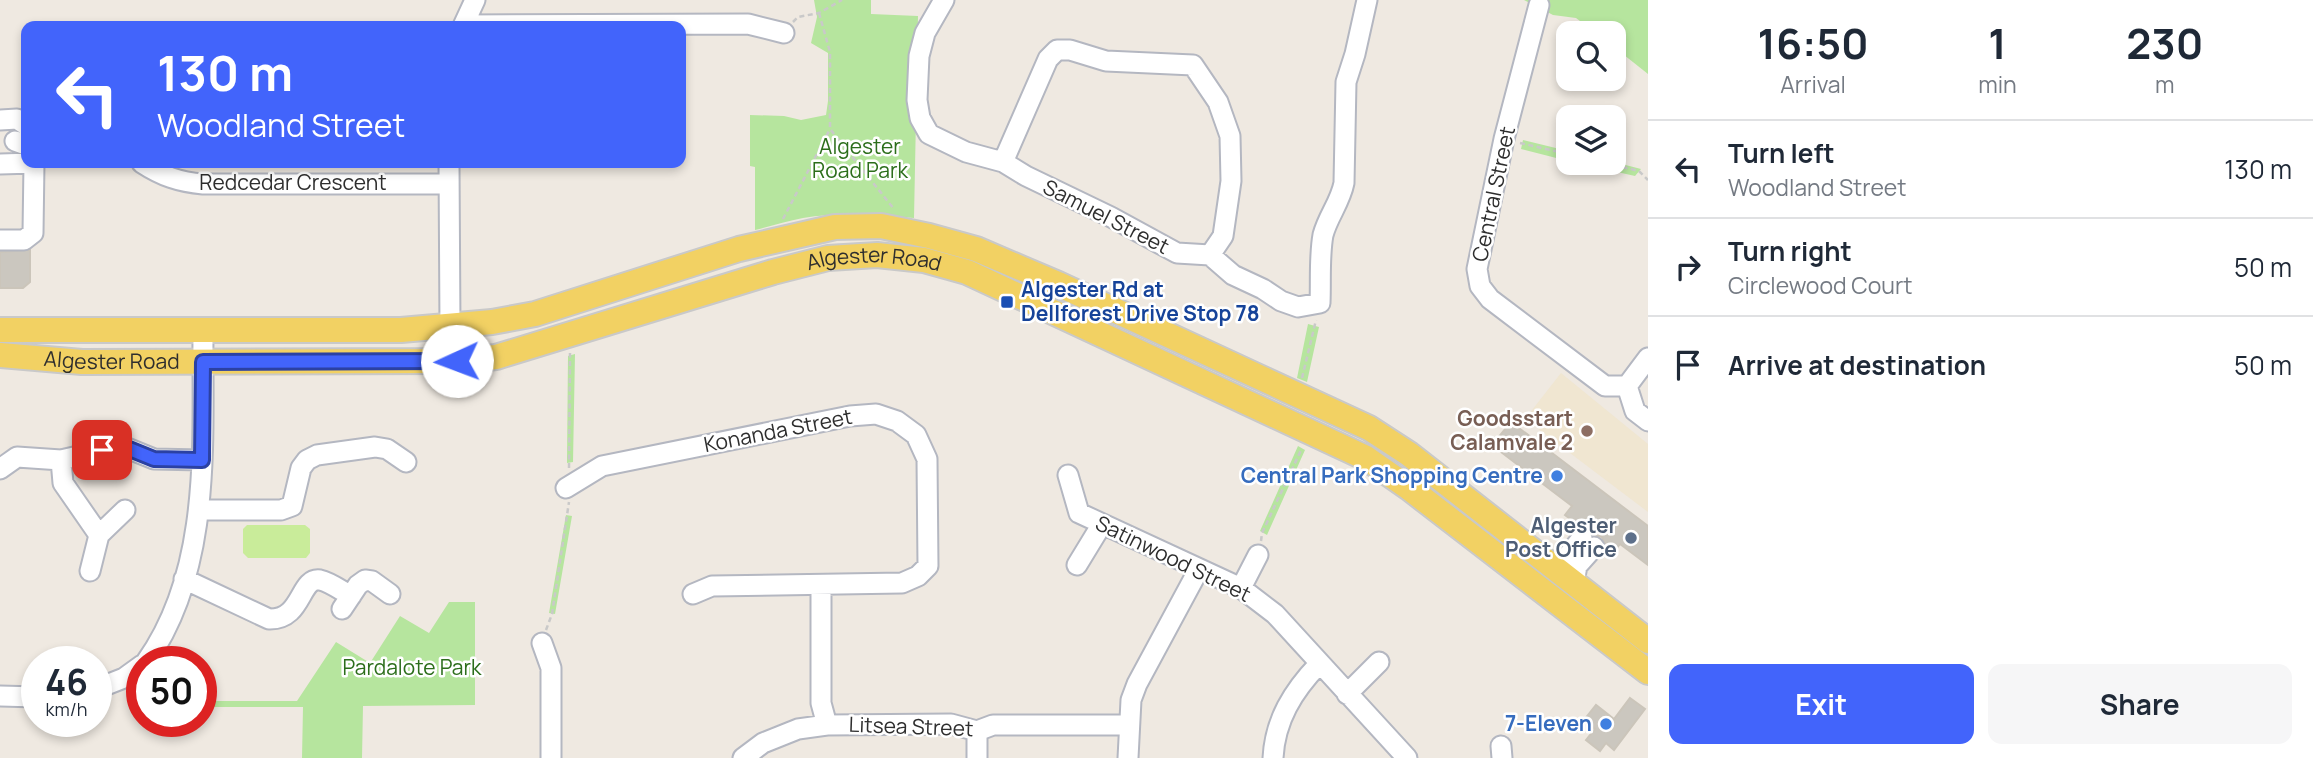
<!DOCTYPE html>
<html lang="en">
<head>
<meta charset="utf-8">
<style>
  :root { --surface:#fff; --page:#f6f6f7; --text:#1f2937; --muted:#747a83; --line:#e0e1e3; --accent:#4264fb }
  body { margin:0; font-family:Manrope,sans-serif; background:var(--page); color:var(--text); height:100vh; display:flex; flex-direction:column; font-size:26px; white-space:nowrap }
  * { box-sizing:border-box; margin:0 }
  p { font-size:23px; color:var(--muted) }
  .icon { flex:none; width:38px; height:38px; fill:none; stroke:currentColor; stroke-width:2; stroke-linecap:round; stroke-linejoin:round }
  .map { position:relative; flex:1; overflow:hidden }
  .details { display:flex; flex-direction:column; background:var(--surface); width:665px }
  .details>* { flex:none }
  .hud { position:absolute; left:21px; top:21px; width:665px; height:147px; border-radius:14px; box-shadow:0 4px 10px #0003; background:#4264fb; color:#fff; overflow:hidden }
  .buttons { position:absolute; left:1556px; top:21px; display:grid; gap:14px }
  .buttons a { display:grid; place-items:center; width:70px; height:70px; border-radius:14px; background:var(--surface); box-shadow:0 4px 10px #0003; font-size:35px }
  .speed { position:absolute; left:21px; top:646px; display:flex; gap:14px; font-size:35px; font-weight:700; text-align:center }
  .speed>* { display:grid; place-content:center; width:91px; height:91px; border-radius:50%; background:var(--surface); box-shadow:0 4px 10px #0003; line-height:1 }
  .speed small { font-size:18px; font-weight:400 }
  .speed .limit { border:10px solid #d22; background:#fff; color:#111 }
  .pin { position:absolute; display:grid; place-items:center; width:60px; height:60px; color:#fff; margin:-30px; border-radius:14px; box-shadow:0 4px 10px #0006 }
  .me { position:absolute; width:77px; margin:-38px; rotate:268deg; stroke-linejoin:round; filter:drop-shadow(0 0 5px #0008) }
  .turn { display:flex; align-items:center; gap:24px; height:147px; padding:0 21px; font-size:32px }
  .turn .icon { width:91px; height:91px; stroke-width:2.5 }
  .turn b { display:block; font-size:49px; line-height:60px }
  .eta { display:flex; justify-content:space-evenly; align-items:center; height:119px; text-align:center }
  .eta b { font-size:42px; font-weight:700; line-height:49px }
  .button { display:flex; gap:14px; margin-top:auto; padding:14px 21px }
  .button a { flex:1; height:80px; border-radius:14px; background:var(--accent); color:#fff; font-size:28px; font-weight:700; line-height:80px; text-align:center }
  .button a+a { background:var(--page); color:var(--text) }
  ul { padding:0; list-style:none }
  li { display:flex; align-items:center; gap:21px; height:98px; padding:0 21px; border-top:2px solid var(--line) }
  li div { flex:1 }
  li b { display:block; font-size:26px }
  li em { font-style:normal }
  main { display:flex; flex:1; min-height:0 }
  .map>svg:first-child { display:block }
</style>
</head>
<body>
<main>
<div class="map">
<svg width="1648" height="758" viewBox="0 0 1648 758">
  <rect width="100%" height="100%" fill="#efe9e1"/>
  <path fill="#f0e6d1" d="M1561,373L1648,444V512L1525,419Z"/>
  <path fill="#b6e59e" d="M814,0H871V14L918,16L914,218C878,215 840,212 803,218C787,221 771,226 755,230V167L750,166V115L784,116L801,120L826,115L828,101V53L811,43L817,17Z
    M1524,0H1648V74L1614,47V33H1596L1576,18L1553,15Z
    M1523,140L1568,151V161L1521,149Z
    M1614,162L1641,169L1635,176L1577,163Z
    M1308,324L1319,327L1307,382L1297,378Z
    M575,354L573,462L567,463L568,356Z
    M1298,446L1305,450L1267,535L1260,531Z
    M566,515L572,516L555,614L549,613Z
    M449,602H475V705L363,706L362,758H302L303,707H201V701H297L336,642L370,663L400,616L429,633Z"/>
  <path fill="#c9ec9a" d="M247,525H305L310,529V553L306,558H248L243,553V529Z"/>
  <path fill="#cbc7bf" stroke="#cbc5ba" stroke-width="2" d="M30,250V282L23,288H0V252Z
    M1511,422L1648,526V565L1620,544L1613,552L1606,546L1602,537L1594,535L1589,528L1580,526L1565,515L1572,506L1492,445Z
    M1630,698L1645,709L1614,750L1606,743L1600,751L1586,740L1595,729L1584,720L1596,705L1614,719Z"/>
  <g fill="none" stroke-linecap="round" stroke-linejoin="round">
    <g stroke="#b4b7c1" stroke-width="23">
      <path id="minor" d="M944,0L925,33L919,56L917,100L920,118L929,134L966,152L1003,162L1026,176L1111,217L1177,253L1210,255L1233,275L1263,289L1281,301L1298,307L1320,303C1321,281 1319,257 1323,235C1328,216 1340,203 1344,183L1346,82L1355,54L1367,0
        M1539,5L1504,139L1477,269L1480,286L1490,299L1605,386H1627L1635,411L1648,421
        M464,25L748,24L784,33
        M463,26L475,0
        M0,120L17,119L26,125
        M15,141L26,145
        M1003,162L1048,59L1057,50H1070L1106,61L1193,65L1218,102L1230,136L1231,181L1223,236L1210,255
        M142,163C162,176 179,182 203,184H449
        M449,163L450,327L457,361
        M0,164L34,163
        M0,240H24L33,233L34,163
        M1627,386L1648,358
        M61,460L63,483L99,535
        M0,469L17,457L61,460L122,446L154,459L202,460
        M1068,475L1079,513L1241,588L1275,614L1407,758
        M566,488L602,466L850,416L876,414L897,421L916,435L927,459L928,566L918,576L902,583L712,586L693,594
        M199,510H281L292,506L301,468L307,460L317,455L375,447L387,449L406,462
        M1551,564L1566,558L1582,538
        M1077,565L1102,524
        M90,571L99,535L125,510
        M184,579L269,619C303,620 299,577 320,580C330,582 342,591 351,596
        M1574,582L1577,566L1594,547
        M821,585V703L827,725
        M1241,588L1258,555
        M342,609L358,585L365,580L372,581L390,594
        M542,643L551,668V758
        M146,662C213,568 202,439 203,330
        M96,689L124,678L142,665
        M1347,694L1379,662
        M0,696L37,697
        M1501,746L1502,758
        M743,758L763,743L798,729L827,725L951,724L977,731L993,725H1128
        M977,758V731
        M1128,758L1131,700L1137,684L1199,569
        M1273,758C1275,720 1293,691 1319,664"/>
    </g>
    <g stroke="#c9c9c9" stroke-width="28">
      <g id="major">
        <path d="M0,330H401L492,322L535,314L739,249L835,227L881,226L929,236L976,249L1058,284L1369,428L1409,454L1648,641"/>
        <path id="s1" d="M0,355L82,362L457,361L496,357L773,272L828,258L877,255L924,260L967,272L1366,458L1409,488L1648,672"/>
      </g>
    </g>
    <path stroke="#c9c9c9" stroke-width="2.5" stroke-dasharray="5 3.5" stroke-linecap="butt" d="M819,13L830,52V129L894,209
      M793,22L798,17L819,13L842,0
      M1520,143L1568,154
      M1606,163L1639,171L1648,180
      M783,219L830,129
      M1302,378L1316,320
      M569,468L570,353
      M1261,541L1262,533L1302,448
      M546,630L552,614L569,502"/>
    <use href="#minor" stroke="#fff" stroke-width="19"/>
    <use href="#major" stroke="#f2d163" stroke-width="24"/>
  </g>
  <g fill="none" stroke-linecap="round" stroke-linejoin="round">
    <g stroke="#2b41a3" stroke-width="18">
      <path id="route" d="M102,450L122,446L154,459L202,460L203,362L457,361"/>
    </g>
    <use href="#route" stroke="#4264fb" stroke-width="12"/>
  </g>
  <rect fill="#1a4fb4" stroke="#fff" stroke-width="2.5" x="1000" y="295" width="14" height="14" rx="3.5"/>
  <circle fill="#8d6e63" stroke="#fff" stroke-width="2.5" cx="1587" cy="431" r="7"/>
  <g fill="#3f7fe0" stroke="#fff" stroke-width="2.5">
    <circle cx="1557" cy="476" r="7"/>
    <circle cx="1606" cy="724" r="7"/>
  </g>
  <circle fill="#5c6f8a" stroke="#fff" stroke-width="2.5" cx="1631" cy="538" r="7"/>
  <g text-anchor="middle" stroke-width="5" stroke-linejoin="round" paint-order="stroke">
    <g font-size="21" fill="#2c6e1b" stroke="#fff">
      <text x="860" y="154">Algester<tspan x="860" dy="24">Road Park</tspan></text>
      <text x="412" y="675">Pardalote Park</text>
    </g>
    <g font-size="21" fill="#2e2e2e" stroke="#fff">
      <text x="293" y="190">Redcedar Crescent</text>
      <text transform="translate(1494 194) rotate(-78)" y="7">Central Street</text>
      <text transform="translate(1106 217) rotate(27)" y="7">Samuel Street</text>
      <text dy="7" stroke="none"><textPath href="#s1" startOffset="889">Algester Road</textPath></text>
      <text dy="7" stroke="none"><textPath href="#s1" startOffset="112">Algester Road</textPath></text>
      <text transform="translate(778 431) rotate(-11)" y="7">Konanda Street</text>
      <text transform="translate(1173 559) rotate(26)" y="7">Satinwood Street</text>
      <text transform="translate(911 727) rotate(2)" y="7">Litsea Street</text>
    </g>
    <g font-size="21" font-weight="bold" fill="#164399" stroke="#fff" text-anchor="start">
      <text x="1021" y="297">Algester Rd at<tspan x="1021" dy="24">Dellforest Drive Stop 78</tspan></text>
    </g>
    <g font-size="21" font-weight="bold" fill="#785e54" stroke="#fff" text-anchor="end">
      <text x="1573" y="426">Goodsstart<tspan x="1573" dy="24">Calamvale 2</tspan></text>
    </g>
    <g font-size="21" font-weight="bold" fill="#366cbe" stroke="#fff" text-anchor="end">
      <text x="1543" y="483">Central Park Shopping Centre</text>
      <text x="1592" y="731">7-Eleven</text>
    </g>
    <g font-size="21" font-weight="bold" fill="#4e5e75" stroke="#fff" text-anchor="end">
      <text x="1617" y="533">Algester<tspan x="1617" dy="24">Post Office</tspan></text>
    </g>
  </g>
</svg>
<div class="buttons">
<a><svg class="icon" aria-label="search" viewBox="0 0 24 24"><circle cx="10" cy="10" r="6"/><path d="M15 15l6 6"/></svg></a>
<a><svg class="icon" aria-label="layers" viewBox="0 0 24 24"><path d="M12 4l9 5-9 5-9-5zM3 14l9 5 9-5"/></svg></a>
</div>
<div class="speed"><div>46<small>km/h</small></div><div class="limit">50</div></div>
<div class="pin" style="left:102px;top:450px;background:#d93025"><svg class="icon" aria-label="arrive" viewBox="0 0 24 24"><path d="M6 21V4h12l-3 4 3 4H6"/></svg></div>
<svg class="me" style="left:457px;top:361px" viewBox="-20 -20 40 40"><circle r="19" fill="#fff"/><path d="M0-13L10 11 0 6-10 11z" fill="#4264fb"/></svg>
<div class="hud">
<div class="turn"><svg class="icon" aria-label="left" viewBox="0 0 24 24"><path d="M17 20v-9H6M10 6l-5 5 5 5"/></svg><div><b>130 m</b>Woodland Street</div></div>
</div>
</div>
<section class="details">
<div class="eta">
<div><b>16:50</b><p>Arrival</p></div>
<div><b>1</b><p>min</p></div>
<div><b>230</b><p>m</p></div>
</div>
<ul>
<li><svg class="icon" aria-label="left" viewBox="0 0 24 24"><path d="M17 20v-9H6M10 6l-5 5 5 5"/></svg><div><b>Turn left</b><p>Woodland Street</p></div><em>130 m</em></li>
<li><svg class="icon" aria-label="right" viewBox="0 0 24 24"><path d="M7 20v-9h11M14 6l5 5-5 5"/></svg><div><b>Turn right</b><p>Circlewood Court</p></div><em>50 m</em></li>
<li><svg class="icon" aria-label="arrive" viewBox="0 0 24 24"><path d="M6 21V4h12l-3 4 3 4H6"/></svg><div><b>Arrive at destination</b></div><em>50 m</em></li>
</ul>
<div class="button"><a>Exit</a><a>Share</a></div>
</section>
</main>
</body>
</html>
